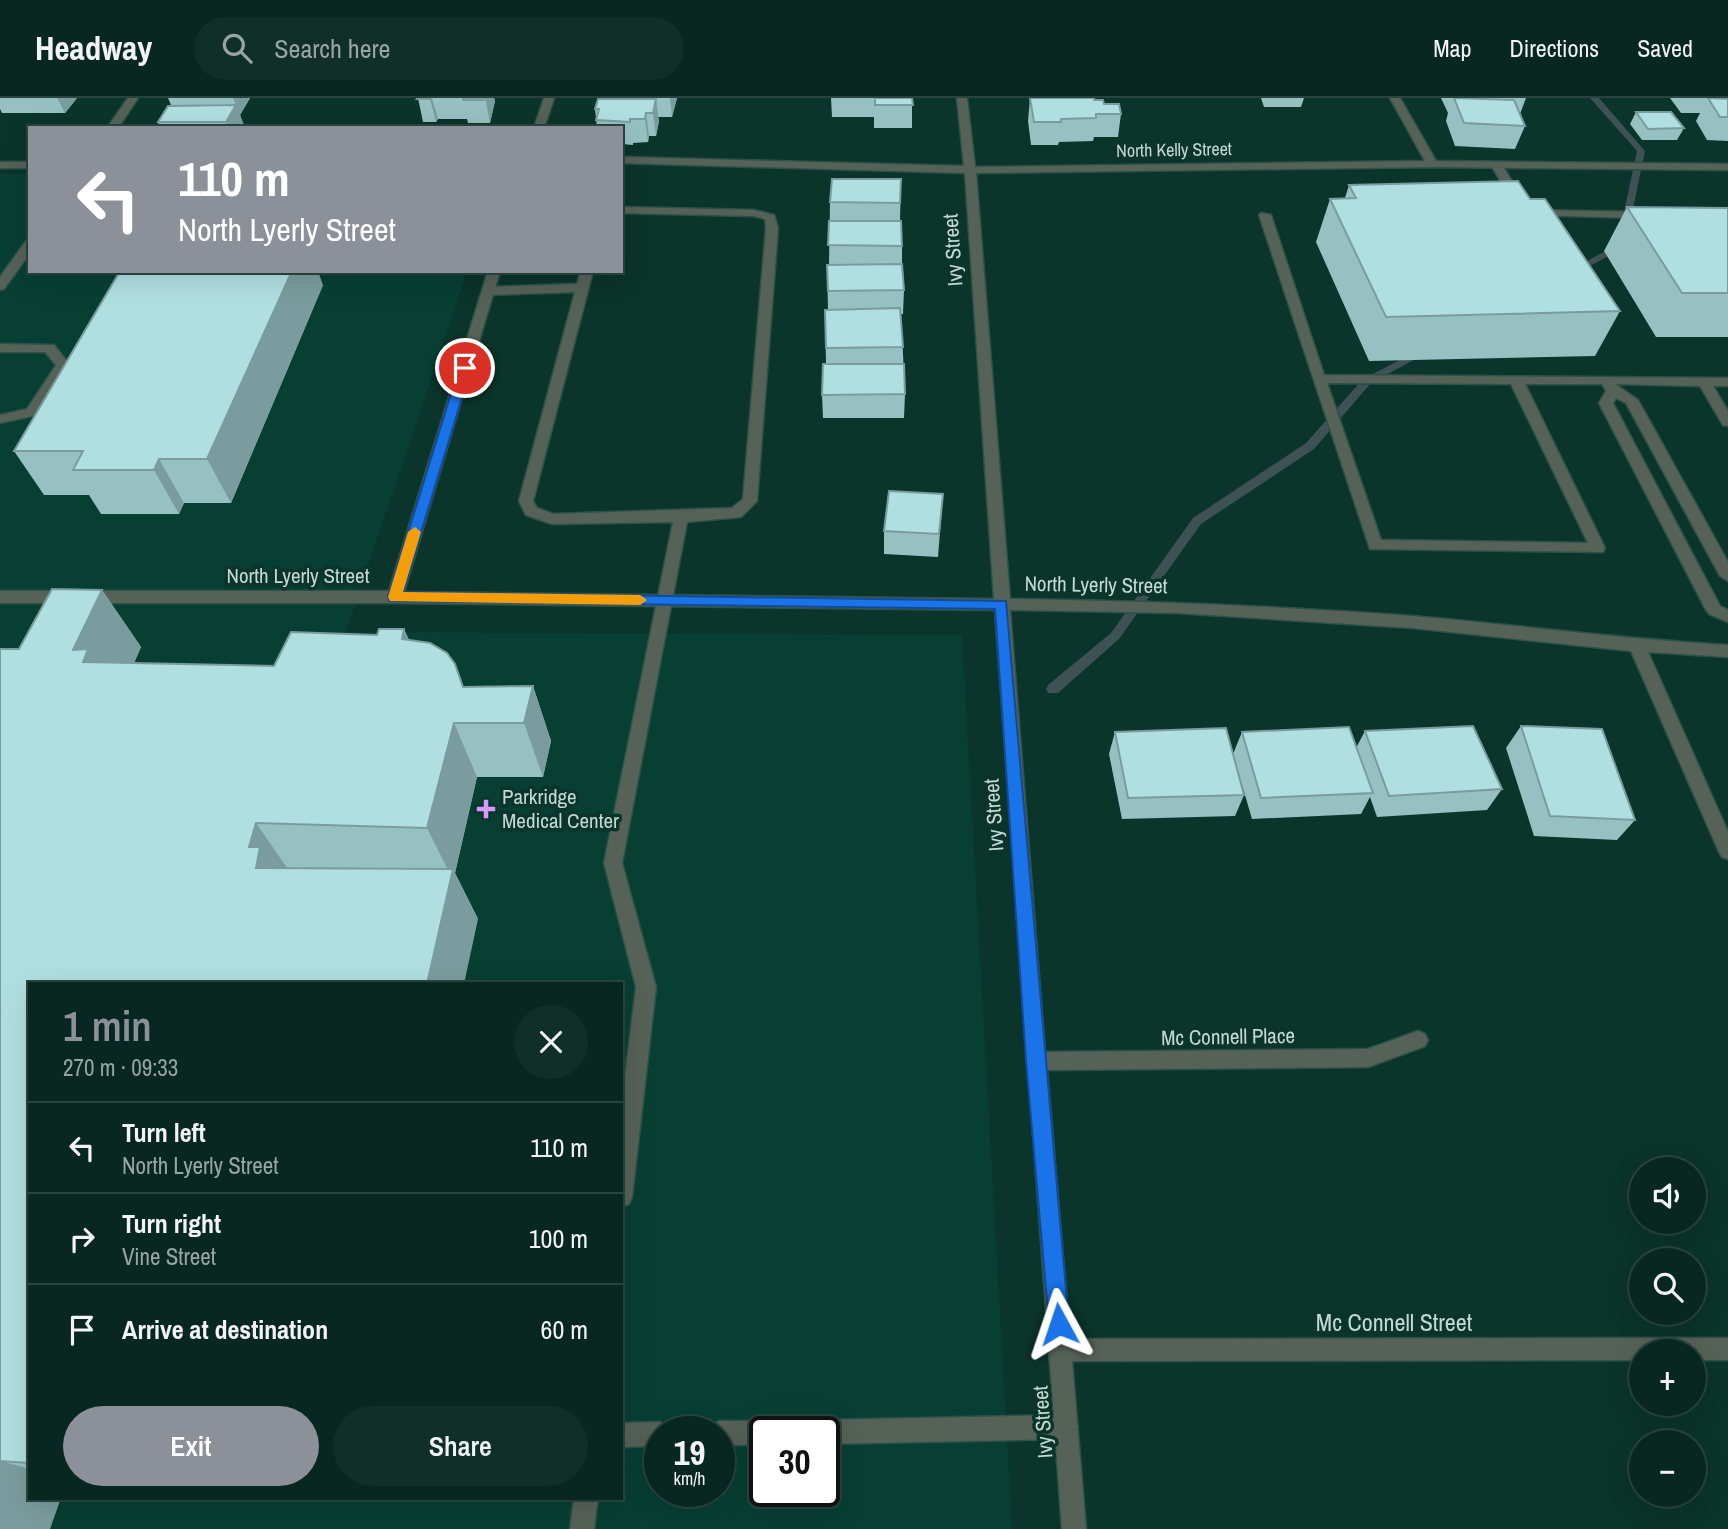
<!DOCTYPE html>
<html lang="en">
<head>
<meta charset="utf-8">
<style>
  :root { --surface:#082720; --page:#112f29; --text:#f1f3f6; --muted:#98a5a5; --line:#29443e; --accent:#8c9099 }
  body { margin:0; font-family:"Archivo Narrow",sans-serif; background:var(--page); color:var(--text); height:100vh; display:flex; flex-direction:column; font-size:26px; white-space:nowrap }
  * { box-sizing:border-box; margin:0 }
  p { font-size:23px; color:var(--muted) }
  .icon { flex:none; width:38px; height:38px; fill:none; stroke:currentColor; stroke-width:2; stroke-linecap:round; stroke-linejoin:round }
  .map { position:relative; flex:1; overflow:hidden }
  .panel { position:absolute; left:28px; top:884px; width:595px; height:518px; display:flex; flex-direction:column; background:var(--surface); border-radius:0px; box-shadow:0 7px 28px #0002,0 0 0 2px var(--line) }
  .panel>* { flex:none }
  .top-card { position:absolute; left:28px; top:28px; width:595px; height:147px; border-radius:0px; box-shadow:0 7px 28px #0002,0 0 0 2px var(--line); background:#8c9099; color:#fff; overflow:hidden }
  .fabs { position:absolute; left:1629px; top:1059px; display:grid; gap:14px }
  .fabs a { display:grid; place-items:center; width:77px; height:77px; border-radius:50%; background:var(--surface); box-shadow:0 7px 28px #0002,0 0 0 2px var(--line); font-size:35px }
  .speed { position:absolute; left:644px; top:1318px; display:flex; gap:14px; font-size:35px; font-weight:700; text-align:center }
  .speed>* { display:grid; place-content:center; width:91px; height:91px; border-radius:50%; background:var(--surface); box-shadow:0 7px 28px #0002,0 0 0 2px var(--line); line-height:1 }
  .speed small { font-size:18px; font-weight:400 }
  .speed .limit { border:4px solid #111; border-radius:10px; background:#fff; color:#111 }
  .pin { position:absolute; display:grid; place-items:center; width:60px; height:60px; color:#fff; margin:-30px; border:4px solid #fff; border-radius:50%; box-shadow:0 2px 7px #0007 }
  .me { position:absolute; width:77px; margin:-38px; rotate:355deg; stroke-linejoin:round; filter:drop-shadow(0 0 5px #0008) }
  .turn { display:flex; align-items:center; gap:24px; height:147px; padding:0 35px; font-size:32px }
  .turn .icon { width:91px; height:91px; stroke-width:2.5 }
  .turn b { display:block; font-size:49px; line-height:60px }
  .round { display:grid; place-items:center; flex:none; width:74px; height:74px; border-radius:37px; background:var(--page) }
  .headline { display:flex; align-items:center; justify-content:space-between; height:119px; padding:0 35px }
  h1 { font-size:42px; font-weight:600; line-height:52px; color:var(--accent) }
  .button { display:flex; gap:14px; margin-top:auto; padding:14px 35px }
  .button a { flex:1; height:80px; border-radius:42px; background:var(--accent); color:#fff; font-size:28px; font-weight:600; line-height:80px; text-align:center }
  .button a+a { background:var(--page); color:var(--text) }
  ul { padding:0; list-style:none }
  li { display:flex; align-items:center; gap:21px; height:91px; padding:0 35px; border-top:2px solid var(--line) }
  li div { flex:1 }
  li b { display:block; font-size:26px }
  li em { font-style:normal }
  header { display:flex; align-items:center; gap:42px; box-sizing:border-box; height:98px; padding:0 35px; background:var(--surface); border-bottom:2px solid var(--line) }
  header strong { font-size:33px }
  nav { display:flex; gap:38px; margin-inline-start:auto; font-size:24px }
  .search { width:490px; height:63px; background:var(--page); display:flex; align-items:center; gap:18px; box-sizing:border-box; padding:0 24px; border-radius:38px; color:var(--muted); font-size:26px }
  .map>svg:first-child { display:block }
</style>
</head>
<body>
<header>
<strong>Headway</strong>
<div class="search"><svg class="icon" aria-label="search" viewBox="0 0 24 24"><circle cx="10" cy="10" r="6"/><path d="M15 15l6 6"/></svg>Search here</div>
<nav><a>Map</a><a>Directions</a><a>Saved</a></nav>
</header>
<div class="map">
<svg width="1728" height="1431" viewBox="0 0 1728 1431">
  <rect width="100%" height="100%" fill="#0b342a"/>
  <path fill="#083f33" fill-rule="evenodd" d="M0,76H30V173H467L346,534L962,537L1012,1431H0ZM30,886H621V1400H30ZM660,1334H719V1393H660ZM765,1334H824V1393H765Z"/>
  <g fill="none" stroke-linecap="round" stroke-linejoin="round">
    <path fill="#3e5155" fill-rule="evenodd" d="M1590,0H1599L1645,53L1629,130L1621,128L1637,53Z
      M1622,144L1627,147L1625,149L1575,176L1567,174Z
      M1421,251L1426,254L1425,256L1371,285L1314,351L1201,426L1119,541L1058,595H1048L1046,591L1048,587L1111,535L1193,420L1306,345L1363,281Z"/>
    <g stroke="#2c5248" stroke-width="3">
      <path id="lane" d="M1493,65H1501L1523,102L1521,104H1513L1491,67Z
        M621,109L754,112L774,117L778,130L757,403L741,419L687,424L622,765L656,889L632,1099L629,1106L621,1109V1011L636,889L604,765L673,424L552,426L526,417L519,403L575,194L488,197L482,193L488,189L577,186L581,173H593L533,403L537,410L553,416L732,410L743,401L766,130L765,121L754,118L621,115Z
        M1532,112L1644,114L1650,117L1644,120L1528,117V113Z
        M1261,115L1271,117L1324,277L1728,280V288H1713L1728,313V328L1723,327L1700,288L1615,286L1638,302L1728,464V483L1720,478L1626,305L1616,300L1613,305L1720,508L1728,512V524L1709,516L1706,512L1599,305L1606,293L1602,286H1525L1605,450L1603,454L1370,451L1259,117ZM1327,285L1511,286L1588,445L1381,442Z
        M0,246L54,247L70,267L37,317L0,325V317L27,311L56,267L45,254H0Z
        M1066,1317L1074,1321L1078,1329L1074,1337L1066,1341L824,1346V1334H812L816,1326L824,1322Z
        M719,1323H765L773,1327L776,1334H765V1347H719V1334H708L711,1327Z
        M660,1324L668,1328L671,1334H660V1348L621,1349V1325Z
        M574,1400H598L594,1431H570Z"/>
    </g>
    <g stroke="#2c5248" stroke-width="3">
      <path id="street" d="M128,0H138L118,30H107Z
        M544,0H554L544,30H534Z
        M957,0H967L975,69L1425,63L1390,0H1400L1436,63L1728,66V72L1432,69L976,75L1010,501C1144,503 1278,508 1412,518C1517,527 1622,541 1728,547V559L1648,554L1728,734V761L1722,759L1719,754L1631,553L1413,530L1177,515L1010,512L1045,954L1368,951L1418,933L1425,936L1428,942L1425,948L1368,969L1047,972L1070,1241L1728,1240V1262H1694V1253H1642V1262L1072,1263L1086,1431H1062L995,512L395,505H0V493H389L488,173H500L404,494L994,501L965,75L621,65V59L964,68Z
        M0,64H30V70H0Z
        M30,142V155L4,191L0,192V179L26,143Z"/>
    </g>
    <use href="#lane" fill="#566157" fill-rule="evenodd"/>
    <use href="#street" fill="#566157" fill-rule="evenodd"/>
  </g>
  <path fill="#97c0c2" d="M0,0H77L65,15H2L0,11Z
    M168,0H250L240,17L245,30H160L158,24L171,7Z
    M418,0H494L495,3L490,25H468L467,21H438L436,24H423Z
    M602,0H677L672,19H658L659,23L656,38H649L648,44L633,45V47L621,46V30H597L595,11Z
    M831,0H912V30H874V19H832Z
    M1030,0L1094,2L1104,6L1121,16L1118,39H1094L1093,43L1059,44L1058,47H1031L1028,23Z
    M1261,0H1304L1301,9H1264Z
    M1441,0H1526L1520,16L1525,28L1515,51L1455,48L1446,23L1448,15Z
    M1670,0H1728V43L1707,42L1696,23L1700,15H1681Z
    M1636,14L1684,30L1677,42H1642L1630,26Z
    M901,81L900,123L902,148V166L904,192L903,216H901L905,296L904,320H823L822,297L826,266L825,212H828L827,167H829L830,104Z
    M1349,87L1530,101L1620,213L1595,258L1369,263L1316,144L1330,101L1345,100Z
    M1627,109L1728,110V239H1656L1604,153Z
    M323,187L231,405H184L179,416H101L89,397H44L14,353Z
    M943,396L938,459L884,456V433Z
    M102,492L141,549L134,565L274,568L377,537L404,531L409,542L464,589L533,588L551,643L543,679H477L455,775L478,821L30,886V1400L0,1431L19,551Z
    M1521,628L1635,722L1617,742L1534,738L1506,650Z
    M1365,633L1502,691L1487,712L1377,719L1370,699L1361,716L1252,721L1233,656L1242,634L1356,650Z
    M1115,634L1244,697L1235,718L1122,721L1109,656Z"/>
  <path fill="#7b9c9e" d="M57,0H77L65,15Z
    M233,0H250L240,17Z
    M431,0H432L438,21L436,24L430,1Z
    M485,0H494L495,3L490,25Z
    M670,0H677L672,19Z
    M656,1L659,23L656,38L653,15Z
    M236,7L245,30H229L226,24Z
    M646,15L649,38L648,44L645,21Z
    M292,173H318L323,187L231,405L207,361Z
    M159,361L184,405L179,416L154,372Z
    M102,492L141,549L121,595L125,620L73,552Z
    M404,531L429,588L402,541Z
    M533,588L551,643L543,679L524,625Z
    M454,625L477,679L455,775L478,821L464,886H427L451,778L427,730Z
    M256,725L292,777L256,770L249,749Z
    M0,1363L30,1371V1400H61L50,1431H0Z"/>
  <path fill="#b0dfe2" stroke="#7b9c9e" stroke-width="2" d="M418,0H431L430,1H417Z
    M463,0H485L484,2H463Z
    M875,0H912L913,7H875Z
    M1030,0H1094V2H1103L1104,6H1119L1121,16H1096V20L1061,21V24H1034Z
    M1454,0L1514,2L1525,28L1464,25Z
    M1708,0L1728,1V19H1720Z
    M598,1H656L653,15H646L645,21H630V24L596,22L599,11H595Z
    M236,7L226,24H158L168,8Z
    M1636,14H1671L1684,30L1648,31Z
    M832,81H901L900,105L830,104Z
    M1518,83L1530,101H1545L1620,213L1386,219L1330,101L1356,100L1349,87Z
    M1627,109L1728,110V195H1682Z
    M829,123H901L902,148L828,147Z
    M902,166L904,192L828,193L827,167Z
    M120,173H292L207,361H159L154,372H73L83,353H14Z
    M900,210L903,249L826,250L825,212Z
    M823,266H904L905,296L822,297Z
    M889,393L943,396L939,436L884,433Z
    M52,491L102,492L73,552L88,551L83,564L274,568L291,534L377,537L379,531H404L402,541L430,545L447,555L455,566L463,589L533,588L524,625H454L427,730L256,725L249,749H260L256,770L453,771L427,886H30V1365L0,1363V1364V551H19Z
    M1473,628L1502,691L1389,698L1365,633Z
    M1521,628L1602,631L1635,722L1550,718Z
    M1349,629L1373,695L1261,700L1242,634Z
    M1226,630L1244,697L1128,700L1115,634Z"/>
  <path fill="#1a73e8" stroke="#114b97" stroke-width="2" d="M465,266L471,270L403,494L1006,503L1069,1226L1066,1233L1059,1236L1052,1233L1049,1226L1026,963L995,511L390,503L388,499L459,270Z"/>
  <path fill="#f59e0b" d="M415,429L421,434L403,494L640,497L647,502L640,507L390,503L388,499L408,434Z"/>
  <path fill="#d69bfa" stroke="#0b342a" stroke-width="2.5" d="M482.5 700.5h7v7h7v7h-7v7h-7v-7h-7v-7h7z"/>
  <g text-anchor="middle" stroke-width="7" stroke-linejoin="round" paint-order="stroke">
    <g font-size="18" fill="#c4d9d2" stroke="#0b342a">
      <text transform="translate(1174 52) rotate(-1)" y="6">North Kelly Street</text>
    </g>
    <g font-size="21" fill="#c4d9d2" stroke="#0b342a">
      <text transform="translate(953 152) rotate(-94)" y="7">Ivy Street</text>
      <text x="298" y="485">North Lyerly Street</text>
      <text transform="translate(1096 487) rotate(1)" y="7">North Lyerly Street</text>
      <text transform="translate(994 717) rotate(-94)" y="7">Ivy Street</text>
      <text transform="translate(1228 939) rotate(-1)" y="7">Mc Connell Place</text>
      <text transform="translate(1043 1324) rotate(-94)" y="7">Ivy Street</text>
    </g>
    <g font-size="21" fill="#c4d9d2" stroke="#0b342a" text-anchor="start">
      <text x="502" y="706">Parkridge<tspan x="502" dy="24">Medical Center</tspan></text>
    </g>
    <g font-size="24" fill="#c4d9d2" stroke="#0b342a">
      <text x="1394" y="1233">Mc Connell Street</text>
    </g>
  </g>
</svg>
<div class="fabs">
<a><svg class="icon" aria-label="sound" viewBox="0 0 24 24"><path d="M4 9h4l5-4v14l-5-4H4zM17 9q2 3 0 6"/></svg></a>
<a><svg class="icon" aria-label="search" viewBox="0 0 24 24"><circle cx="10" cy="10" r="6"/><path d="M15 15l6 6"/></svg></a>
<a>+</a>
<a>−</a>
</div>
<div class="speed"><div>19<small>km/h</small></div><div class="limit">30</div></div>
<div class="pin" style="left:465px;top:270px;background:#d93025"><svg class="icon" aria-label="arrive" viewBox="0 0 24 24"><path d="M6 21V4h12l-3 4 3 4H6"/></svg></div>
<svg class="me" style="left:1059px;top:1226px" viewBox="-20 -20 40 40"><path d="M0-17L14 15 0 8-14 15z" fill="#1a73e8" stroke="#fff" stroke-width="4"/></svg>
<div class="top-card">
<div class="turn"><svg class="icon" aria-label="left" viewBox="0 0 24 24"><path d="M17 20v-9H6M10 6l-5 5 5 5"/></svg><div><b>110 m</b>North Lyerly Street</div></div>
</div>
<section class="panel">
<div class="headline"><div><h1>1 min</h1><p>270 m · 09:33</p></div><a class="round"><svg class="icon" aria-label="close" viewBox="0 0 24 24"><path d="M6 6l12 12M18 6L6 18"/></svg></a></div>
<ul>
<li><svg class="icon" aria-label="left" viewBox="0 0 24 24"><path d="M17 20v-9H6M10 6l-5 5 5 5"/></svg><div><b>Turn left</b><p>North Lyerly Street</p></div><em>110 m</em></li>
<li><svg class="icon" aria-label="right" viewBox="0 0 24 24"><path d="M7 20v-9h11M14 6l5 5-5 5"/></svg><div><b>Turn right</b><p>Vine Street</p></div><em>100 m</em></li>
<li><svg class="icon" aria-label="arrive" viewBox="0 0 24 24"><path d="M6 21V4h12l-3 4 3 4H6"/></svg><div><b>Arrive at destination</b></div><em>60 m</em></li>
</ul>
<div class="button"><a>Exit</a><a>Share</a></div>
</section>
</div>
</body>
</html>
